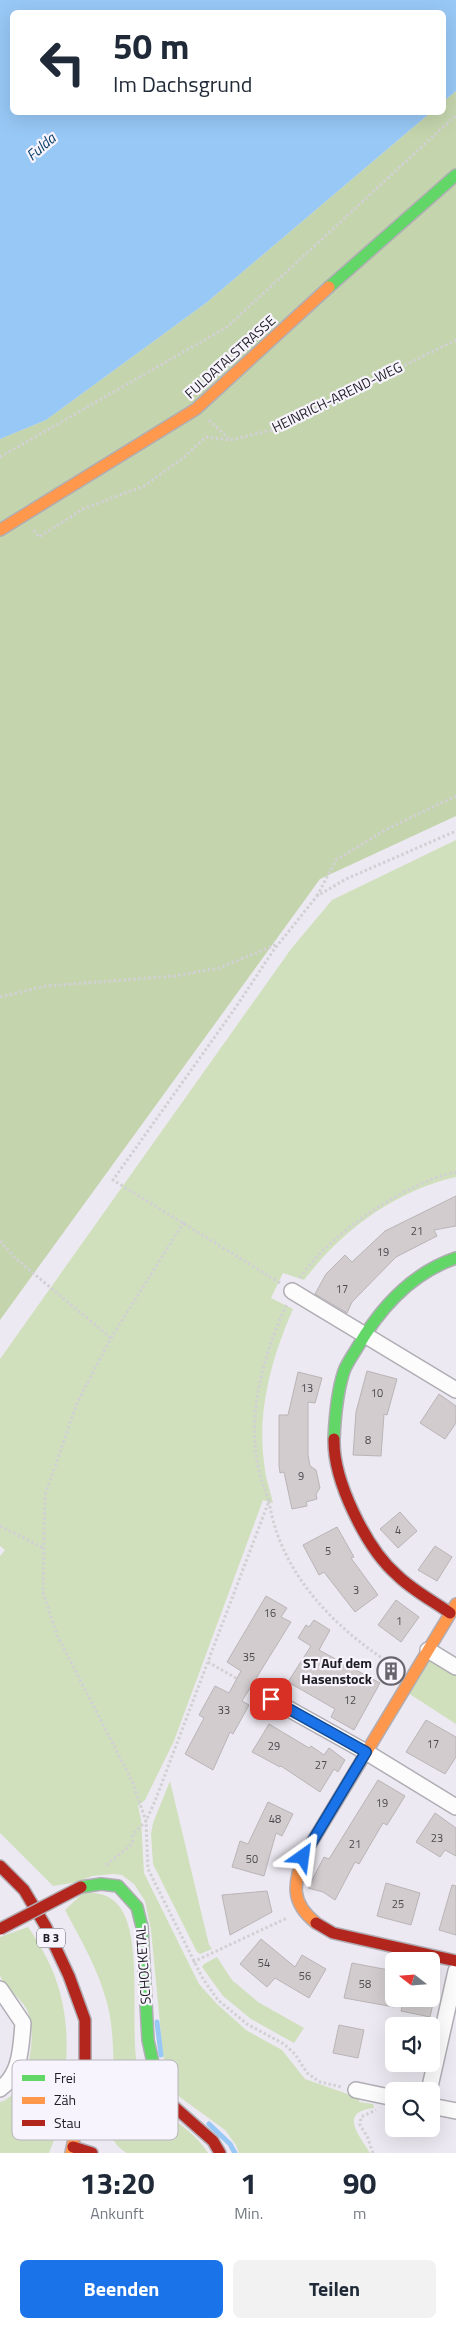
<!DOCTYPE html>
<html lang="de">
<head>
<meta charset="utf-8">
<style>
  :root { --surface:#fff; --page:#f2f2f3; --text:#1f2937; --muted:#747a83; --accent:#1a73e8 }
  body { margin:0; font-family:"Titillium Web",sans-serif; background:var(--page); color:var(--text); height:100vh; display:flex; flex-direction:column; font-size:19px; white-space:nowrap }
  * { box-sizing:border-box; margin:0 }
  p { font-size:16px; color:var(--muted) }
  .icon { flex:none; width:28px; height:28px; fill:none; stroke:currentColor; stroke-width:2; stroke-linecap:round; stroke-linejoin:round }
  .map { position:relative; height:2153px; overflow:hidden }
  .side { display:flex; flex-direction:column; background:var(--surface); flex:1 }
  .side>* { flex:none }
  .top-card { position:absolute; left:10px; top:10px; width:436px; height:105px; border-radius:8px; box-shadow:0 5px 20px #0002; background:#fff; color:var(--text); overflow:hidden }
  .needle { width:32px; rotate:287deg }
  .tools { position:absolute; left:385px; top:1952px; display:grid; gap:10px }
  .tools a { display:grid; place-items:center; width:55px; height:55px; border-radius:8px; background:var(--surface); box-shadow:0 5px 20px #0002; font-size:25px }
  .pin { position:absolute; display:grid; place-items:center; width:42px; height:42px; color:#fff; margin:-21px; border-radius:10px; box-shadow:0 2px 8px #0006 }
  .me { position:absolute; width:55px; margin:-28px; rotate:31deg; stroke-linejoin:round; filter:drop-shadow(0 0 4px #0008) }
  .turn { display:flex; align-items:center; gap:18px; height:105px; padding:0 20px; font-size:22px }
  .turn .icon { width:65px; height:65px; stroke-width:2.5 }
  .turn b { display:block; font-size:35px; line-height:42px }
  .eta { display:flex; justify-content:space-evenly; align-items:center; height:85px; text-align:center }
  .eta b { font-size:30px; font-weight:700; line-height:35px }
  .button { display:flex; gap:10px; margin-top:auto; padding:10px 20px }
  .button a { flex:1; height:58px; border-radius:8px; background:var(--accent); color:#fff; font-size:20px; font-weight:700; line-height:58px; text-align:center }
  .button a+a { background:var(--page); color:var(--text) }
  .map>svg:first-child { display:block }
</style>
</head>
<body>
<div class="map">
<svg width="456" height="2153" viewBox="0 0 456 2153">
  <rect width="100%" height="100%" fill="#ede9f2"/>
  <path fill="#d0e0bc" d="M456,840V1177C411,1187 368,1213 335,1245C324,1255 314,1268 304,1280L283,1273L271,1298L293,1309C272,1357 257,1410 264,1462C265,1476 270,1490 273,1503L263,1500L174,1741L145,1800L138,1806L141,1819L144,1873L199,1984L217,2004L246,2030L282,2050L305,2079L359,2098V2102L373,2104L374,2108C338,2112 359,2135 370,2153H239L236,2145L225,2130L177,2095L167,2074L163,2055L151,1930L145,1901L134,1884L122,1875L113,1874L92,1876L78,1882L53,1886L0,1833V1556L5,1550L0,1546V1359L291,949L332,900Z
    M428,1656L456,1673V1724L408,1693Z
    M170,1781L209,1945L212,1949L200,1954L197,1952L153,1864L151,1834L153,1823Z
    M84,1892C93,1893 102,1893 110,1898C151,1922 124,2039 141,2081C155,2113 192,2126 208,2153H127C97,2137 115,2099 114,2073C113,2048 113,2020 105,1996C96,1966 80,1938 65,1910Z
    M28,1927C66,1981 72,2028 63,2094C61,2113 57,2136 49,2153H0V2102C29,2094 39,2032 26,2008C21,1999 2,1984 0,1975C0,1964 0,1949 0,1937Z
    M217,1957L232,1980L258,2002L304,2028L294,2043L251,2019L223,1996L202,1967L204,1964Z"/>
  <path fill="#c4d5ad" d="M456,91V816L320,879L0,1320V439L46,420L206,303L430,113L444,112V101Z"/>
  <path fill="#98c8f6" d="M0,0H456V91L444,101V12H12V112L430,113L206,303L46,420L0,439Z"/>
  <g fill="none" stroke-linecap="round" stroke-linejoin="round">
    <path stroke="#98c8f6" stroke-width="5" d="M157,2022L161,2055
      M209,2124L230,2144L235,2153"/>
  </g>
  <path fill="#d2ccce" stroke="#b9b4b6" d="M456,1196V1226L434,1230L437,1236L396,1257L352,1302L347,1313L315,1294L326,1274L345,1255L352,1262L385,1231Z
    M367,1371L397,1379L387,1415L384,1414L381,1456L353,1455L356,1412Z
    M298,1372L322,1378L315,1403L308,1402V1455L310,1466L316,1470L320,1488L316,1494L317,1499L306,1502L307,1506L292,1509L284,1472L280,1473L279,1465V1415H288Z
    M439,1394L456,1406V1423L445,1439L420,1423Z
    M400,1512L417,1531L398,1548L380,1529Z
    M337,1527L354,1557L351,1558L378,1595L355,1612L324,1572L319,1575L303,1545Z
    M435,1546L452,1557L437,1581L418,1570Z
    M266,1596L287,1608L281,1617L291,1622L242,1701L249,1705L233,1734L230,1732L213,1770L185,1754L204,1718L199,1715L215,1686L229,1693L241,1671L227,1662Z
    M396,1600L419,1617L401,1642L378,1625Z
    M314,1620L330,1630L319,1650L380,1683L354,1730L331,1717L335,1709L288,1682L311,1646L298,1638L306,1625L309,1627Z
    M426,1720L456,1737V1757L445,1774L406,1752Z
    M269,1724L309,1748L311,1746L324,1755L329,1748L345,1760L338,1772L334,1769L320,1792L281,1766L280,1767L252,1752Z
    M378,1780L405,1796L387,1825L383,1823L359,1864L355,1862L335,1900L323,1892L308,1888L324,1857L329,1859Z
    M268,1802L293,1814L282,1836L276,1833L264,1876L232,1867L240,1841L248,1844Z
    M435,1813L456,1828V1856L445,1850L440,1857L416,1842Z
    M386,1883L420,1893L411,1925L377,1916Z
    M452,1885L456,1886V1935L439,1930Z
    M267,1891L272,1912L230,1935L222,1895Z
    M261,1939L295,1967L302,1955L326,1969L309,1998L275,1978L267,1987L240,1964Z
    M352,1963L394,1971V2007L344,1998Z
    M404,1999H434L430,2017L401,2011Z
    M339,2025L364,2030L358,2058L333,2053Z"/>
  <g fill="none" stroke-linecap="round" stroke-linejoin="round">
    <g stroke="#b0adb4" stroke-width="18">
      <path id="street" d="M292,1291L456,1390
        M428,1650L456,1667
        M271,1699L366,1752L456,1807
        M0,1989L23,2023C21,2047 21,2074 0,2089
        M356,2090L394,2098
        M429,2091L456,1971
        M431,2106L456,2111"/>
    </g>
    <g stroke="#b0adb4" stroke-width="14">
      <path id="fast" d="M329,287L456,175
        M334,1439C335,1416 337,1392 344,1371C347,1363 353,1355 357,1348C380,1308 412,1273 456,1258
        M81,1887L101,1884L118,1886L137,1907L142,1927L148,2040L159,2090"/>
    </g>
    <g stroke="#b0adb4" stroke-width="14">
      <path id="slow" d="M0,530L196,409L329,287
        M316,1923C290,1902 294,1885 303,1857L456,1604
        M71,2153L85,2087V2072"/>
    </g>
    <g stroke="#b0adb4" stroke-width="14">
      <path id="jam" d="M334,1439C333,1480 366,1548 397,1575C412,1590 433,1601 450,1613
        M0,1866L24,1890L46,1927L69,1976L85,2020V2072
        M316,1923L333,1933L456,1961
        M159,2090L162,2096L213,2141L220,2153
        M73,2147L92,2153"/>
    </g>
    <path stroke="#d1d0d3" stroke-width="3" stroke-dasharray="2.5 2.5" stroke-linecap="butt" d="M209,420L230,440
      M0,457L227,327L456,115
      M34,530L39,537L83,509L144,486L183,458L206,437L231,440L275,429L456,340
      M317,896L336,860L387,829L456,796
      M0,997L46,986L175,976L219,968L278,944
      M184,1222L111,1338L77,1403L45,1495L43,1592L57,1635L132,1781L146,1821L148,1869L203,1979L218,2000L247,2024L284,2044L295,2054L307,2073L320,2082L342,2087
      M0,1241L15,1258L111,1338
      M300,1278C329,1234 405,1183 456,1172
      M280,1283L113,1180L236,1007L273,951L317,896L346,879L456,831
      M269,1501C280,1574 336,1630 396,1667
      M0,1526L43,1548
      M208,1662L260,1692
      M106,1865L132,1844L133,1834L146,1821L155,1801L269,1501C264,1487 259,1474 257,1460C248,1409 265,1350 287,1304
      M193,1962L287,1918
      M373,2153L367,2136L360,2125L361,2117L376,2110"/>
    <use href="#street" stroke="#fcfcfd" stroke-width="15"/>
    <use href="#fast" stroke="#63d668" stroke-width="11"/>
    <use href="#slow" stroke="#ff974d" stroke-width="11"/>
    <use href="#jam" stroke="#b3261e" stroke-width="11"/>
    <g stroke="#b0adb4" stroke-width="14" stroke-linecap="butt">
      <path id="jam-bridge" d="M0,1929L81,1887"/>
    </g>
    <use href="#jam-bridge" stroke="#b3261e" stroke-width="11"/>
  </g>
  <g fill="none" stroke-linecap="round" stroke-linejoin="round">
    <g stroke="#114b97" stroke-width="12">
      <path id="route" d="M271,1699L366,1752L303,1857"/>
    </g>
    <use href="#route" stroke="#1a73e8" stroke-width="9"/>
  </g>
  <defs>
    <g id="building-ring" transform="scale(1.4375)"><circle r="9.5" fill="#f8f4fe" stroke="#68656c" stroke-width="1.5"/><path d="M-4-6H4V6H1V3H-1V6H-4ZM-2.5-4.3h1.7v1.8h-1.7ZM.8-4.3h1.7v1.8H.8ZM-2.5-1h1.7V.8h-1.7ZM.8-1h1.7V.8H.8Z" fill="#68656c"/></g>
  </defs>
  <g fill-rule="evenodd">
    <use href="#building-ring" x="391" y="1671"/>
  </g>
  <g text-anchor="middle" stroke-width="4.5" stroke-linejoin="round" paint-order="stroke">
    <g font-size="11" fill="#4c4a4e">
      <text x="417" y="1235">21</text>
      <text x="383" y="1256">19</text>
      <text x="342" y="1293">17</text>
      <text x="307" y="1392">13</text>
      <text x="377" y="1397">10</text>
      <text x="368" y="1444">8</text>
      <text x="301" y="1480">9</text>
      <text x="398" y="1534">4</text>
      <text x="328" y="1555">5</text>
      <text x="356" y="1594">3</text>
      <text x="270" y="1617">16</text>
      <text x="399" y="1625">1</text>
      <text x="249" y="1661">35</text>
      <text x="350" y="1704">12</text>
      <text x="224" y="1714">33</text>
      <text x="433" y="1748">17</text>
      <text x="274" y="1750">29</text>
      <text x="321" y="1769">27</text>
      <text x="382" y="1807">19</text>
      <text x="275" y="1823">48</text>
      <text x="437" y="1842">23</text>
      <text x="355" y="1848">21</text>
      <text x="252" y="1863">50</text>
      <text x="398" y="1908">25</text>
      <text x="264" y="1967">54</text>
      <text x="305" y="1980">56</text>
      <text x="365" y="1988">58</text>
    </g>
    <rect fill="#f8f4fe" stroke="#615e65" stroke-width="1" x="37" y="1928.5" width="28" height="19" rx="4"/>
    <g font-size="12" font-weight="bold" fill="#201e24">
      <text x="51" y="1942">B 3</text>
    </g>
    <g font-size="14" fill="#201e24" stroke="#f8f4fe">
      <text transform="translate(230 357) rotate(-42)" y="5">FULDATALSTRASSE</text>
      <text transform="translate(337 397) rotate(-26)" y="5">HEINRICH-AREND-WEG</text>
      <text transform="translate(143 1965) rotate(-94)" y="5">SCHOCKETAL</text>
    </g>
    <g font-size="14" font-weight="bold" fill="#201e24" stroke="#f8f4fe" text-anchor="end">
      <text x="372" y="1668">ST Auf dem<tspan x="372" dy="16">Hasenstock</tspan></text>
    </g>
    <g font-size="15" font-style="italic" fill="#0c4269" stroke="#f8f4fe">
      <text transform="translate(41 147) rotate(-41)" y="5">Fulda</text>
    </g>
  </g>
  <rect x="12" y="2060" width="166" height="80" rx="8" fill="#f8f4fe" stroke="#b7b4bd" stroke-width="1"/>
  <rect x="22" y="2075" width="23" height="6" fill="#63d668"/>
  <rect x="22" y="2097" width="23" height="7" fill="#ff974d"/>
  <rect x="22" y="2120" width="23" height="6" fill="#b3261e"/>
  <g font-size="14" fill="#201e24">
    <text x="54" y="2083">Frei</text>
    <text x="54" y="2105">Zäh</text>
    <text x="54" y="2128">Stau</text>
  </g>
</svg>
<div class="tools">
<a><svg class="needle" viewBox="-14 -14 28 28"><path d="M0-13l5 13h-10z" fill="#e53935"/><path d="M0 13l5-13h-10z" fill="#747a83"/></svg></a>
<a><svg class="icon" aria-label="sound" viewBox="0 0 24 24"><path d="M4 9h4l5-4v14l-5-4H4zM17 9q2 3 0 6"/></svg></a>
<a><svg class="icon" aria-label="search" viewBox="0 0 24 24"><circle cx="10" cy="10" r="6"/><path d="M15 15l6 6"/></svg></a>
</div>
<div class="pin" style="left:271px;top:1699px;background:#d93025"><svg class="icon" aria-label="arrive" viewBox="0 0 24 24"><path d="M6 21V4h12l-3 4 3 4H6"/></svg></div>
<svg class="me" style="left:303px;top:1857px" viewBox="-20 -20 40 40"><path d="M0-17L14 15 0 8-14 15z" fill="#1a73e8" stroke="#fff" stroke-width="4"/></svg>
<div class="top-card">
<div class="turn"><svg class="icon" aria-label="left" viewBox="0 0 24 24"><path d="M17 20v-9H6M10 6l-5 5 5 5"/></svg><div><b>50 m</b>Im Dachsgrund</div></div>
</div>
</div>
<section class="side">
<div class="eta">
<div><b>13:20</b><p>Ankunft</p></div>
<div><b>1</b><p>Min.</p></div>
<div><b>90</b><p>m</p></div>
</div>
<div class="button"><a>Beenden</a><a>Teilen</a></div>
</section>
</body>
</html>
